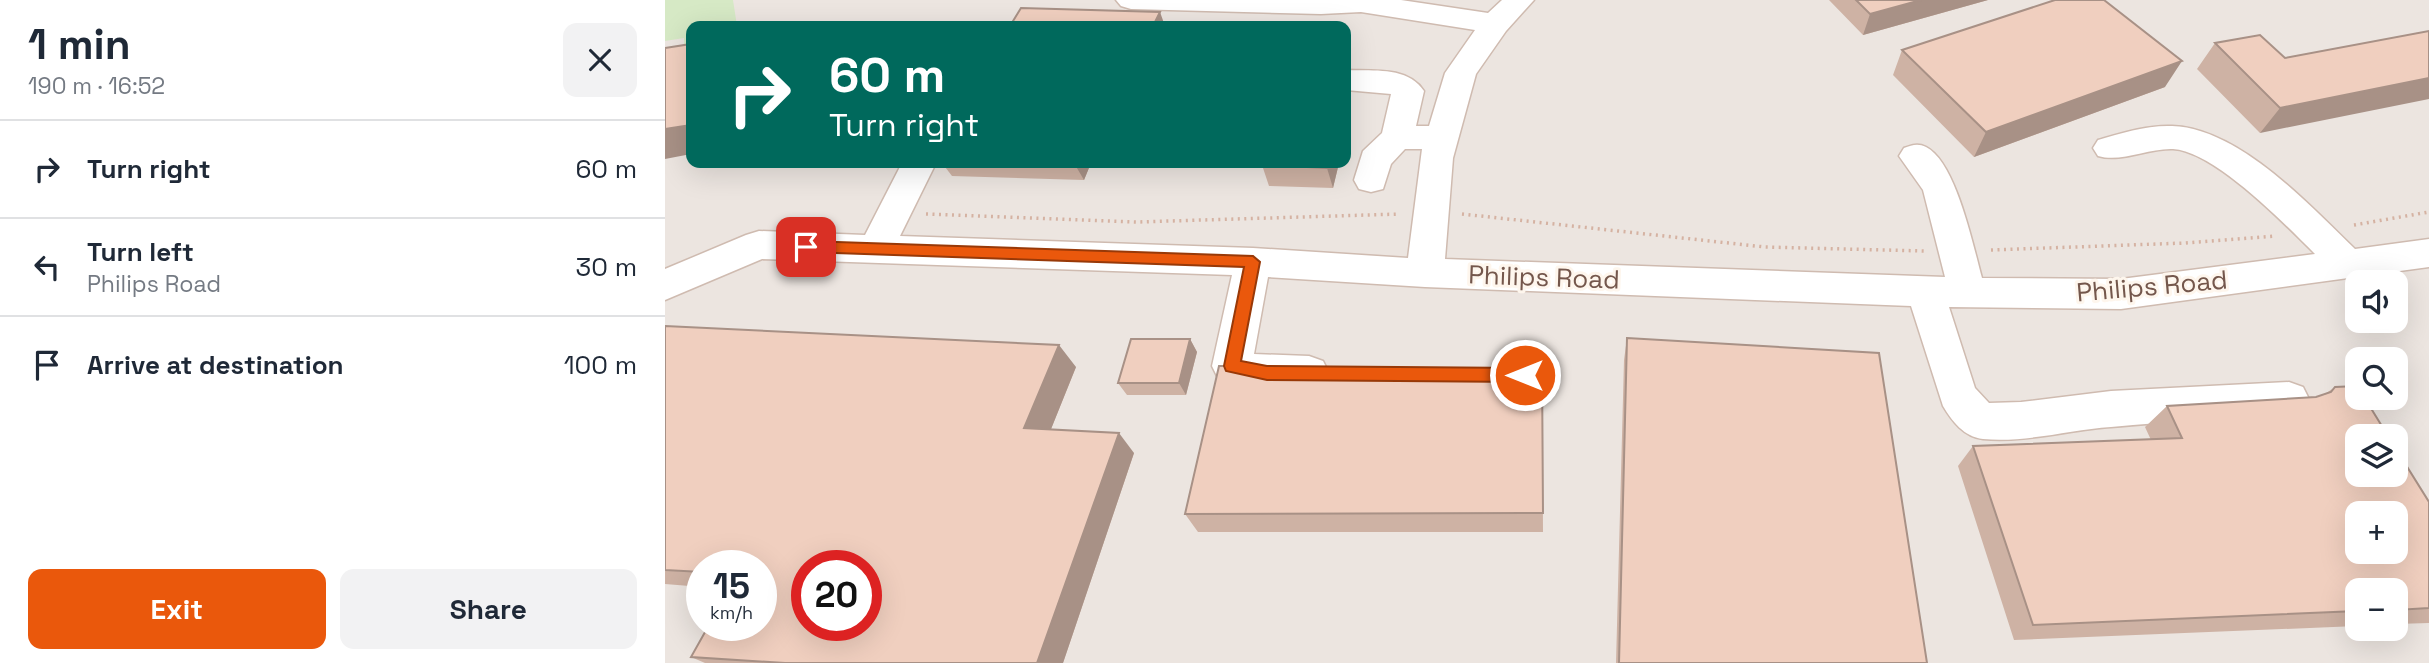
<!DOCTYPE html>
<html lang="en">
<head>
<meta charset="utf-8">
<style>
  :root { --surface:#fff; --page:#f2f2f3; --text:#1f2937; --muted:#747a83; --line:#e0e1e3; --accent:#ea580c }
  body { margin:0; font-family:"Space Grotesk",sans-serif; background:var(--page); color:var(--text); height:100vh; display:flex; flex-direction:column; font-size:26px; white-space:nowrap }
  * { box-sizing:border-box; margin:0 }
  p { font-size:23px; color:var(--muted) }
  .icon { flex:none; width:38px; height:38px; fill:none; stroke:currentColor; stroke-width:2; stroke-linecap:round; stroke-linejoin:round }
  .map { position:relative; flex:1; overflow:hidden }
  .drawer { display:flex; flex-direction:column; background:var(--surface); width:665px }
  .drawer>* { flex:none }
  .banner { position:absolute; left:21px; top:21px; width:665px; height:147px; border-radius:14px; box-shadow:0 7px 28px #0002; background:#00695c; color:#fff; overflow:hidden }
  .fabs { position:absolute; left:1680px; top:270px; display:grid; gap:14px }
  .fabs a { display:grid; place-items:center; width:63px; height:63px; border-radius:14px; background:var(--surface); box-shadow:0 7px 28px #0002; font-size:35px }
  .speed { position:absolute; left:21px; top:550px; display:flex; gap:14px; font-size:35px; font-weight:700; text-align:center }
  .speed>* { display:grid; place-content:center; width:91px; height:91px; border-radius:50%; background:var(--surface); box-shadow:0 7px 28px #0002; line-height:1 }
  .speed small { font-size:18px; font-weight:400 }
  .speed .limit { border:10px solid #d22; background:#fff; color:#111 }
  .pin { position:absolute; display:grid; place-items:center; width:60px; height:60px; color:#fff; margin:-30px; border-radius:14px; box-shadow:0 4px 10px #0006 }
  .me { position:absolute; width:77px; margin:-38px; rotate:270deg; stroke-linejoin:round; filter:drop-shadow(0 0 5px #0008) }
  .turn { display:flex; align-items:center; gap:24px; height:147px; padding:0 28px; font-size:32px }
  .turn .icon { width:91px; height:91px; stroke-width:2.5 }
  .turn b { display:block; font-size:49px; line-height:60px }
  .round { display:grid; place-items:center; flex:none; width:74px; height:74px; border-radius:14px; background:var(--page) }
  .overview { display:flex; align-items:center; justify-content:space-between; height:119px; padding:0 28px }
  h1 { font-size:42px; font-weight:800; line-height:52px }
  .action { display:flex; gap:14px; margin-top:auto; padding:14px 28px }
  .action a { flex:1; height:80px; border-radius:14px; background:var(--accent); color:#fff; font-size:28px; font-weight:800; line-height:80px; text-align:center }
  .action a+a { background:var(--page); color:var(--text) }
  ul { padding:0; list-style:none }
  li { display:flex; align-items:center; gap:21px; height:98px; padding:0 28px; border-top:2px solid var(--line) }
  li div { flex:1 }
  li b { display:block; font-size:26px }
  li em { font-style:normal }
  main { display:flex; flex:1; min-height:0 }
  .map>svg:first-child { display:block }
</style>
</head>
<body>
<main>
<section class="drawer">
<div class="overview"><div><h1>1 min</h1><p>190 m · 16:52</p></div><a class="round"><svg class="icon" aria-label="close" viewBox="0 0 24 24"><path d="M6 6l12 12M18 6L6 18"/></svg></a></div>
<ul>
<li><svg class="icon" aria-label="right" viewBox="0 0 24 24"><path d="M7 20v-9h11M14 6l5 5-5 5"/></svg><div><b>Turn right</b></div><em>60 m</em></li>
<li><svg class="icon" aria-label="left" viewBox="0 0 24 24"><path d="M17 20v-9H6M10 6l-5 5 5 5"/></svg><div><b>Turn left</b><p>Philips Road</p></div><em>30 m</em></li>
<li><svg class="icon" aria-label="arrive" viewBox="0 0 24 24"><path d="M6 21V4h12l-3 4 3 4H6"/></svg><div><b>Arrive at destination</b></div><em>100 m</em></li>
</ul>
<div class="action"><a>Exit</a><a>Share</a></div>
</section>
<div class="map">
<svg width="1764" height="663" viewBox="0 0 1764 663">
  <rect width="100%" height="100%" fill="#fcf2e7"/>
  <path fill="#ece5e0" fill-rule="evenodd" d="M0,0H1764V663H0ZM26,26H681V163H26ZM1692,282H1731V320H1692ZM1692,359H1731V397H1692ZM1692,436H1731V474H1692ZM1692,513H1731V551H1692ZM37,565H96V625H37ZM142,565H201V625H142ZM1692,590H1731V628H1692Z"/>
  <path fill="#d6e9c5" d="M0,0H68L72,26H26V62L20,63L19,38L0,41Z"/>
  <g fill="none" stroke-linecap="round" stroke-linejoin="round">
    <g stroke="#cfbbb0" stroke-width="3">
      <path id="minor" d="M451,0H736L823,13L837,0H869L841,31L811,74L788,158L780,259L1280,277L1258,190L1234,156L1239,148C1247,145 1253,143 1261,147C1291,162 1308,246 1317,278L1456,279L1650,254C1620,224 1549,151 1508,149C1483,148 1456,163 1433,156L1428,148L1433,140C1457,133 1482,125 1507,126C1574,128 1644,205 1690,249L1764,239V267L1456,309L1284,307L1310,388L1324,403L1356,402L1446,391L1624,382L1638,387L1644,399L1638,411L1624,416C1565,420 1505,421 1446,427C1404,430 1360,443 1318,439C1299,437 1287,421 1278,406L1246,306L760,287L603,277L589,354L644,356L658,361L664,373L658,385C625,396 585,389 553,378L547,366L567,275L97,259L0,300V269L81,235L94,231L200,235L237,163H271L235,236L588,248L743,258L757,149H740L726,164L718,189L706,192L694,189L689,180L698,151L717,133L726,94L681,90V70C707,71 743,66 759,91L751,126H764L780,73L810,30L696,12L656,14L466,9L456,6Z"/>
    </g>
    <path stroke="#d5b2a2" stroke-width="3.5" stroke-dasharray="2 4.5" stroke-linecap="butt" d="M261,214L472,222L735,214
      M797,214L1100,247L1259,251
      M1689,225L1764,212
      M1326,250L1520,243L1611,236"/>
    <use href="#minor" fill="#fff" fill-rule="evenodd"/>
  </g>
  <path fill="#ceb2a4" d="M1164,0H1323L1198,35Z
    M1764,31L1595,133L1532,69L1550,43L1620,58Z
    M1237,50L1500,87L1309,157L1228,75Z
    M277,163H426L419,180L287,176Z
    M674,163L668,188L604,186L597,165Z
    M0,326L411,367L386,429L469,453L398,663H40L26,657L96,565H37V587L0,584Z
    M962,338L1262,663H951L959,360Z
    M525,339L532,352L521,395H462L453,383Z
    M877,366L878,532H533L520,514L592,371L859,373Z
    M1670,387L1764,502V623L1731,624V590H1692V626L1349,640L1293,466L1308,446L1486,440L1480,427L1502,406L1651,397L1660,394Z"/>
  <path fill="#a89186" d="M1256,0H1323L1198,35L1205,14Z
    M495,12L500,26H488Z
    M1517,61L1500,87L1309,157L1321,132Z
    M1764,78V99L1595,133L1615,108Z
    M682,91L686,111L681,135V95Z
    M26,125V154L0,159V129Z
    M409,163H426L419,180Z
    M664,163H674L668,188L662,168Z
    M525,339L532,352L521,395L514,383Z
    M394,345L411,367L378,449L359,428Z
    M454,433L469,453L398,663H372Z"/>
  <path fill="#f0cfbf" stroke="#a89186" stroke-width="2" fill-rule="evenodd" d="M1191,0H1256L1205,14Z
    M1390,0H1439L1517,61L1321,132L1237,50Z
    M356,8L495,12L488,26H345Z
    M1764,31V78L1615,108L1550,43L1595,35L1620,58Z
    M26,44V125L0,129V48Z
    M598,163H664L662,168L597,165Z
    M0,326L394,345L359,428L454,433L372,663H120L26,657L44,625H96V565H37V572L0,570ZM142,565H201V625H142Z
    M962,338L1214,353L1262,663H954Z
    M466,339H525L514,383H453Z
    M554,366H573L592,371L859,373L877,366L878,513L520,514Z
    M1692,386V397H1699L1723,436H1692V474H1731V449L1764,502V608L1731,610V590H1692V611L1368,625L1308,446L1517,438L1502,406L1651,397L1666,392L1670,387ZM1692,513H1731V551H1692Z"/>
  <path fill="#ea580c" stroke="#983908" stroke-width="2" d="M141,241L588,256L595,262L576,361L602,366L860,368L866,370L869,375L866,380L860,382L602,380L561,371L559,366L579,267L141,252L134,247Z"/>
  <g text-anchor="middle" stroke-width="6" stroke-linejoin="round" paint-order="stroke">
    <g font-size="26" fill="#74574c" stroke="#fef6ed">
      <text transform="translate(879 277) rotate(2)" y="9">Philips Road</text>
      <text transform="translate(1487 286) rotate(-5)" y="9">Philips Road</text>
    </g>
  </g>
</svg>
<div class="fabs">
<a><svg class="icon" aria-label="sound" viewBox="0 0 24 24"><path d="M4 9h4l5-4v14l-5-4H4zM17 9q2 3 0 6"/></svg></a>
<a><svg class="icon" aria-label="search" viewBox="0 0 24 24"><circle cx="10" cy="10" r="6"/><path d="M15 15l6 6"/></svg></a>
<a><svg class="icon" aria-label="layers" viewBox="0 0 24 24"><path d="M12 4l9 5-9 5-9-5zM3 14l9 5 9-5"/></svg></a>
<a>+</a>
<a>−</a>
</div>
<div class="speed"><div>15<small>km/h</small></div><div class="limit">20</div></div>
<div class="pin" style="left:141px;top:247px;background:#d93025"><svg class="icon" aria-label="arrive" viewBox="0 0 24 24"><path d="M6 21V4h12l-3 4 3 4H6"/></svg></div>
<svg class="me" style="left:860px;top:375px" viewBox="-20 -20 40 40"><circle r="17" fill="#ea580c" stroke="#fff" stroke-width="3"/><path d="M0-11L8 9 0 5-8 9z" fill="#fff"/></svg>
<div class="banner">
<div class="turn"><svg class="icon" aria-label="right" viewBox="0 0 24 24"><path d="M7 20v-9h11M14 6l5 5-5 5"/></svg><div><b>60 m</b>Turn right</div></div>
</div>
</div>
</main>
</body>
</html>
